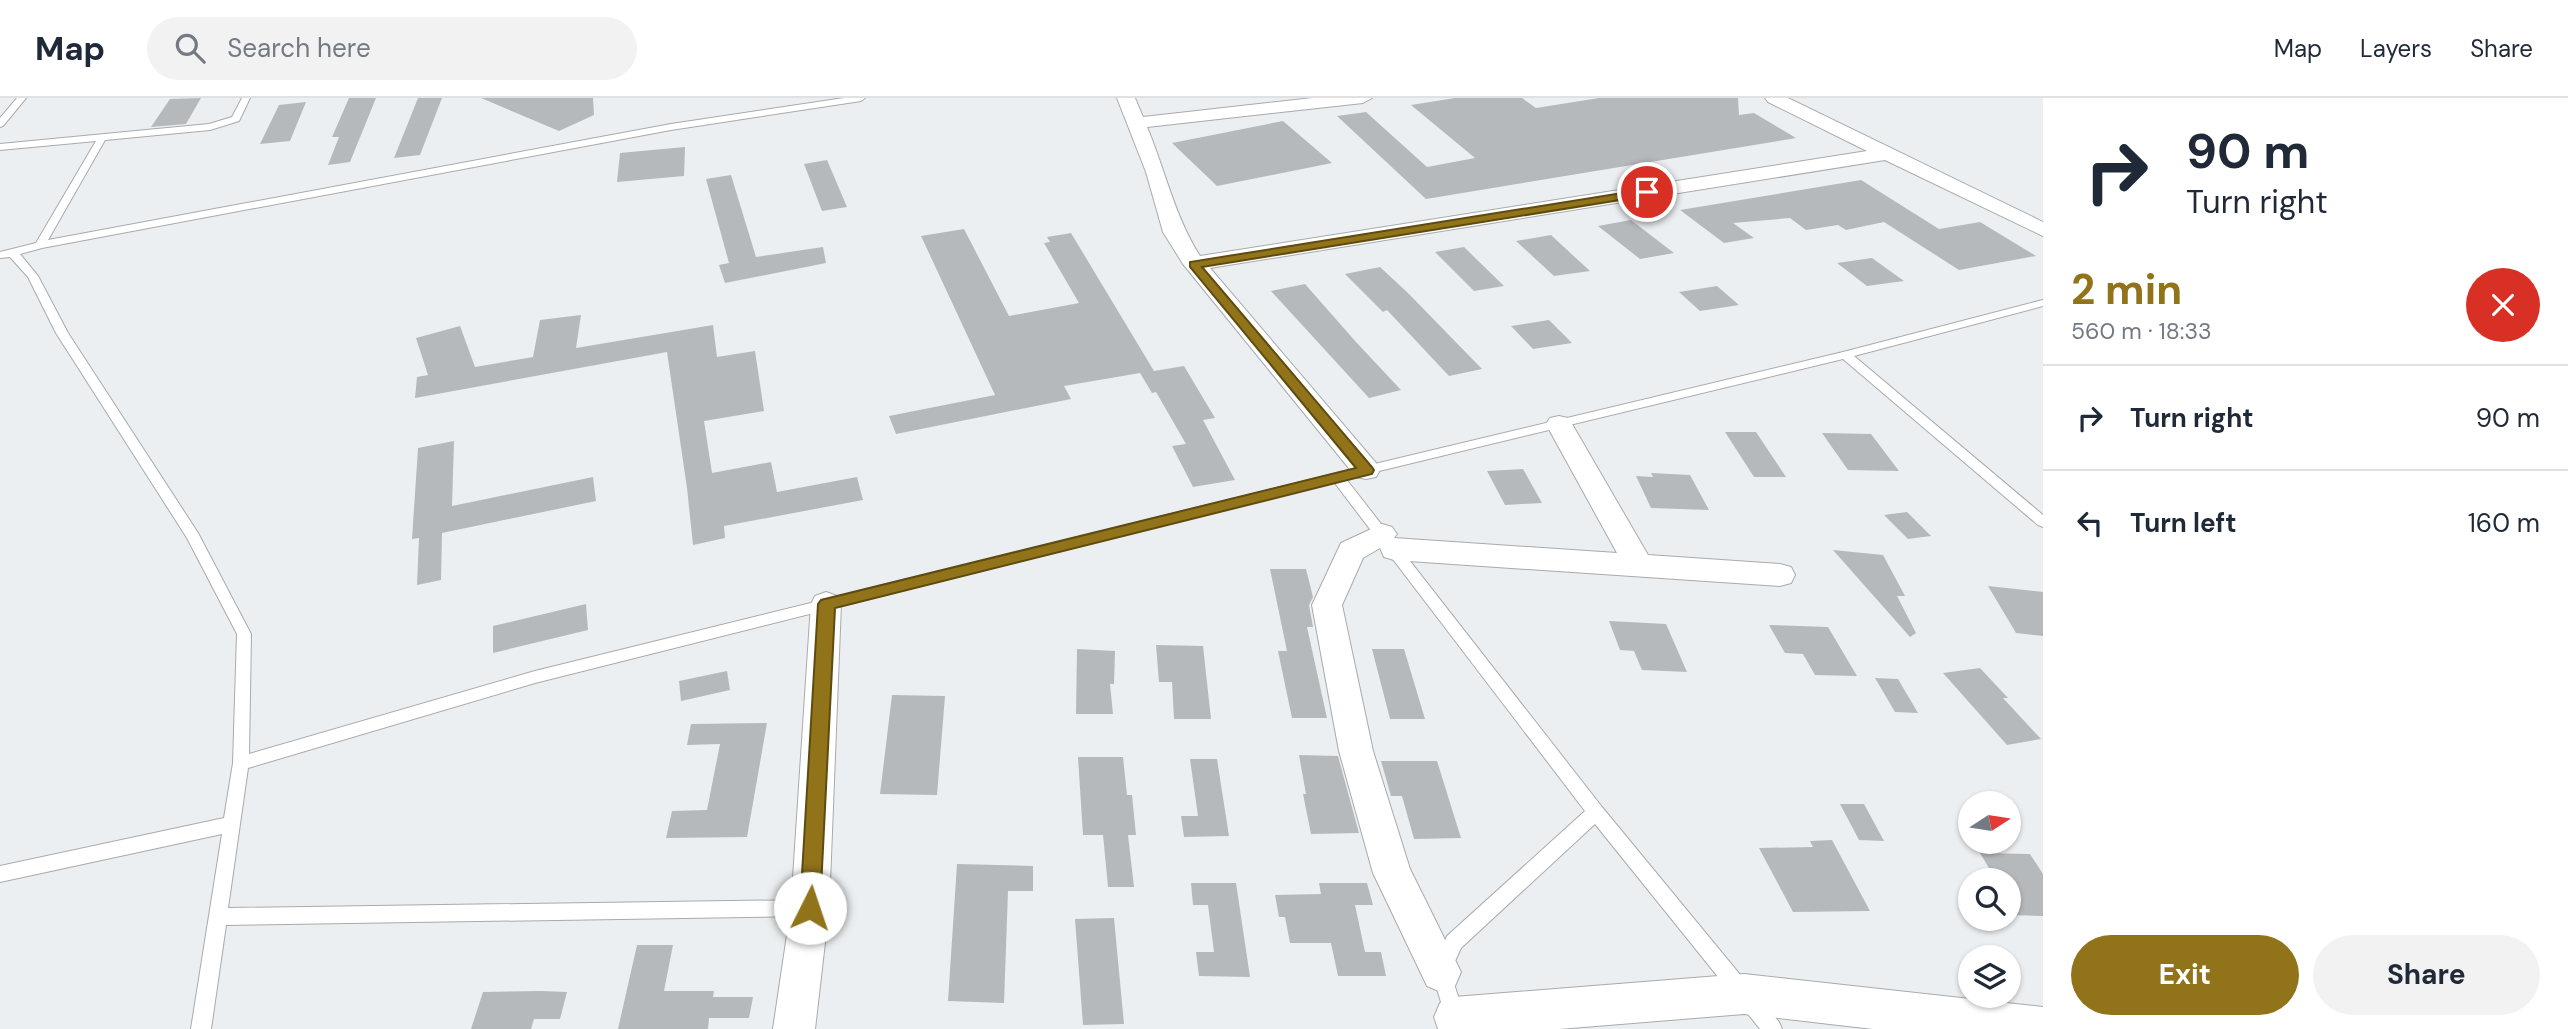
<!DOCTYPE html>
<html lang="en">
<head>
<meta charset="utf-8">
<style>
  :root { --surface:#fff; --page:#f2f2f3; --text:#1f2937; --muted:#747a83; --line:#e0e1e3; --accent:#917319 }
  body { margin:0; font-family:"DM Sans",sans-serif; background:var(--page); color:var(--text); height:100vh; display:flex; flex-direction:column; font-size:26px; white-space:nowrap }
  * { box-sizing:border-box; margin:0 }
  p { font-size:23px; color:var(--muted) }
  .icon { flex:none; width:38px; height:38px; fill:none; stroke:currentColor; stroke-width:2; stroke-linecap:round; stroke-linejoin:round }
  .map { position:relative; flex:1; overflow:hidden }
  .drawer { display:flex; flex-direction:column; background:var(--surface); width:525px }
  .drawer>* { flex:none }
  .top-card { background:#fff; color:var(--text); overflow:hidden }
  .needle { width:46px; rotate:78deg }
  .buttons { position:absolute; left:1958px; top:693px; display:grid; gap:14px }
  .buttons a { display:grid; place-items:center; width:63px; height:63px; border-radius:50%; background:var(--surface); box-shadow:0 2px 5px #0004; font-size:35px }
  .pin { position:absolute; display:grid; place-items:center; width:60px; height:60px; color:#fff; margin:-30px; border:4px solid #fff; border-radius:50%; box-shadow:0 2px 7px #0007 }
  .me { position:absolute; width:77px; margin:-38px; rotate:4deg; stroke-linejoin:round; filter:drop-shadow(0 0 5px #0008) }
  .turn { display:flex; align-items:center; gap:24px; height:147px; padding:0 28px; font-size:32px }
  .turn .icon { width:91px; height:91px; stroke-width:2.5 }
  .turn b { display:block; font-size:49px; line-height:60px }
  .round { display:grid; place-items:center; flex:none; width:74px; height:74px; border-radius:37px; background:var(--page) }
  .head { display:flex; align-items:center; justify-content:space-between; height:119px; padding:0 28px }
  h1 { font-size:42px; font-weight:700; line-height:52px; color:var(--accent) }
  .button { display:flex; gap:14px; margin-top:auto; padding:14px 28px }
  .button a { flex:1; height:80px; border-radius:42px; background:var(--accent); color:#fff; font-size:28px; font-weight:700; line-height:80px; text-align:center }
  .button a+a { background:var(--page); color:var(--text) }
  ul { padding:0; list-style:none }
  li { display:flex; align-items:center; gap:21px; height:105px; padding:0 28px; border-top:2px solid var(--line) }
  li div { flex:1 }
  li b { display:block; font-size:26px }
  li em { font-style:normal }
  header { display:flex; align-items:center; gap:42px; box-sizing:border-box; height:98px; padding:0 35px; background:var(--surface); border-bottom:2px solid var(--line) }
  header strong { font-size:33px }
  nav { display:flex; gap:38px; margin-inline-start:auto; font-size:24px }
  .search { width:490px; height:63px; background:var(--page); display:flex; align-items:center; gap:18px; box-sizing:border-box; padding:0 24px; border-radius:38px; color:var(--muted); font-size:26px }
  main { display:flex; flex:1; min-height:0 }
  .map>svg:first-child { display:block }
</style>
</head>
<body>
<header>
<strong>Map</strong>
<div class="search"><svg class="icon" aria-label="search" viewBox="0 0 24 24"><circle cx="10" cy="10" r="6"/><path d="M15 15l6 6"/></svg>Search here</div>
<nav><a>Map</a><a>Layers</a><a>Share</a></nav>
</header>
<main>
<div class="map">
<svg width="2043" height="931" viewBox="0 0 2043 931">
  <rect width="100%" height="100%" fill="#eceff1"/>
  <path fill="#b6b9bb" d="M201,0L186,26L151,29L170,1Z
    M349,0H376L350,64L328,67L339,39H332Z
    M418,0H442L420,57L394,60Z
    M481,0H593L594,17L559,33Z
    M1455,0H1522L1536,10L1599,0H1738L1739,17L1754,15L1796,40L1426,101L1337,18L1366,14L1427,69L1475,60L1411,7Z
    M306,4L290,43L260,46L279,7Z
    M1283,23L1332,65L1217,88L1172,45Z
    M685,49L684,78L617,84L620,55Z
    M827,62L847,109L822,113L804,66Z
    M731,77L756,159L823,149L826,165L725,185L719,167L729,165L706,81Z
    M1861,82L1939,131L1980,124L2036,158L1959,172L1884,124L1846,132L1838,127L1806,132L1790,120L1733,125L1754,140L1724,145L1680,112Z
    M1631,122L1674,155L1640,161L1598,128Z
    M964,131L1009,218L1079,205L1044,145L1050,144L1047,139L1071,135L1154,273L1184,268L1215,320L1203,322L1235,382L1193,389L1172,348L1186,346L1156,294L1152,295L1140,275L1064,288L1071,301L896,336L889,318L995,297L921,138Z
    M1551,137L1565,150L1590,173L1554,178L1516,143Z
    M1464,149L1504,188L1474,193L1435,154Z
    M1872,160L1904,183L1867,188L1837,165Z
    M1380,169L1409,196L1482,271L1449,278L1387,212L1383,214L1345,176Z
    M1305,186L1356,244L1401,292L1369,300L1271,193Z
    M1717,188L1739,207L1700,213L1679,194Z
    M581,217L576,250L713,227L717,259L755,253L764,313L704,323L712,375L771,364L777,394L857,379L863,402L724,428L725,440L693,447L687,390L667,254L415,300L417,279L428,277L416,240L460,228L475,269L533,259L540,222Z
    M1549,222L1572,245L1533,251L1511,228Z
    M1725,334H1756L1786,379H1754Z
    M1822,335L1871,336L1899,373L1848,372Z
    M454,343L452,408L593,379L596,403L442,435L441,482L417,487L419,440L412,441L418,350Z
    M1523,371L1542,405L1505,407L1487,373Z
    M1651,375L1690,377L1709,412L1651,410L1636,378L1653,379Z
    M1907,414L1931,438L1908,441L1884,417Z
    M1833,452L1883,457L1905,498H1897L1916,535L1910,539Z
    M1270,471H1306L1313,499L1309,507L1313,529H1307L1327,620H1292L1278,553H1287Z
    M1988,488L2043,494V538L2016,535Z
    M586,506L588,532L493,555V528Z
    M1609,523L1666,526L1687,574L1642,572L1634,553L1620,552Z
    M1769,527L1828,529L1857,578L1815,577L1803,556L1785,555Z
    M1156,547L1203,548L1211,621H1174L1172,584H1159Z
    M1077,551L1115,553L1114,586H1110L1113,616H1076Z
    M1372,551H1404L1425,621H1390Z
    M1980,570L2008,600H2003L2041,641L2007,647L1943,575Z
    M727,573L730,592L681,603L679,583Z
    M1875,580L1898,581L1918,615L1895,614Z
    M892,597L945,598L937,697L880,696Z
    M767,625L747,739L666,740L672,713L707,712L720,646L687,647L691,626Z
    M1299,657L1338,658L1359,735L1311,736L1303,696H1306Z
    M1078,659H1123L1127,697H1132L1136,737H1128L1134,789H1108L1103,737H1083Z
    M1190,661H1217L1229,738L1184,739L1181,718H1198Z
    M1381,663H1437L1461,740L1414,741L1402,698H1391Z
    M1840,706H1864L1884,743L1859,742Z
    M1832,742L1870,813L1793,814L1759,750L1813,749L1810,743Z
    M1980,755L2030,756L2043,776V818L2009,817V782H1996Z
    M957,766L1033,768V793H1008L1004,905L948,903Z
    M1191,785H1236L1250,879L1199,878L1196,854H1214L1208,807H1193Z
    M1319,785H1367L1373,807H1355L1365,854H1381L1386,878H1338L1331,845H1290L1285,819H1279L1275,797L1321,796Z
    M1114,820L1124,926L1083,927L1075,821Z
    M637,847H673L664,893H714L713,899H753L749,920H709L708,931H618Z
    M542,893L567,894L560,921H534L531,931H471L483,894Z"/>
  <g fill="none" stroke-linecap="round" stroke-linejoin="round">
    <g stroke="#a8aaac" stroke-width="2">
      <path id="service" d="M17,0H26L3,28L0,29V20Z
        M242,0H250L239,23L210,32L105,42L48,142L671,26L844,0H865L861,3L671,32L42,150L20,156L38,178L68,235L198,435L251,536L249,656L535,573L1337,375L1843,254L2043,202V208L1854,258L2043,417V429L2038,427L1843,261L1346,381L1602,709L1779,924L1782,931H1760L1595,726L1461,850L1450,874L1469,931H1449L1432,874L1447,838L1585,713L1334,384L535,585L248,670L228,810L808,802L814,804L817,810L814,816L808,818L226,827L211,931H191L222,736L0,784V768L224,720L233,665L237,536L187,440L56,235L28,179L10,159L0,160V154L36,145L96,43L0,52V46L209,26L232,19Z"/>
    </g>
    <g stroke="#a8aaac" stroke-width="2">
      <path id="minor" d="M1117,0H1135L1143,19L1313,0H1372L1363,5L1147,29C1165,72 1175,119 1200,158L1867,53L1768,4L1765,0H1788L2043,124V138L1885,62L1210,170L1376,365L1380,372L1376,379L1366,381L1356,379L1183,166L1163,134L1146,74Z
        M1559,318L1568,320L1572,326L1648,457L1780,466L1791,469L1795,477L1791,485L1780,488L1394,462L1384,459L1380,450L1363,460L1342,507L1373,653L1410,771L1461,874L1455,888L1441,894L1427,888L1373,775L1339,653L1312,507L1341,445L1382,426L1392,429L1397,436L1394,440L1617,455L1546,326L1550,320Z
        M826,494L837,498L841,506L829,810L815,931H773L791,810L811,506L815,498Z
        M1744,876L2043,909V931H1873L1744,916L1559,931H1438L1434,919L1440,905L1454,899Z"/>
    </g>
    <use href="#service" fill="#fff" fill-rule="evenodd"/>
    <use href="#minor" fill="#fff" fill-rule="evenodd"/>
  </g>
  <path fill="#917319" stroke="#5e4b10" stroke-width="2" d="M1647,91L1653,94L1651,97L1202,169L1372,369L1374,372L1372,376L835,510L820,810L817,817L810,820L803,817L800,810L818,506L821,502L1356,370L1190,169V164Z"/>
</svg>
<div class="buttons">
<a><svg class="needle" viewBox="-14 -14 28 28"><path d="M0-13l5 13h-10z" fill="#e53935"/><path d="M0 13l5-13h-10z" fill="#747a83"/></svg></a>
<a><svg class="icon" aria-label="search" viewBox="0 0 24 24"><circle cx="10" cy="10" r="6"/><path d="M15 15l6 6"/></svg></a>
<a><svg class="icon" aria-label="layers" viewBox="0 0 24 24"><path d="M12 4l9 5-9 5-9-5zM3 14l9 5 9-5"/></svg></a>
</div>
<div class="pin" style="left:1647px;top:94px;background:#d93025"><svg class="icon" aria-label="arrive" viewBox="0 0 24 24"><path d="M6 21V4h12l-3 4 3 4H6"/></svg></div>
<svg class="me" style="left:810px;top:810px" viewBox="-20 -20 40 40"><circle r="19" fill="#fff"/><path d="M0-13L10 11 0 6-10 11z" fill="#917319"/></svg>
</div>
<section class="drawer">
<div class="top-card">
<div class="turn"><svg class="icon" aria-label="right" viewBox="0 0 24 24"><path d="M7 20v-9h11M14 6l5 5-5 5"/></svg><div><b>90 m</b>Turn right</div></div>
</div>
<div class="head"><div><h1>2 min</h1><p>560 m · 18:33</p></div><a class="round" style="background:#d93025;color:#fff"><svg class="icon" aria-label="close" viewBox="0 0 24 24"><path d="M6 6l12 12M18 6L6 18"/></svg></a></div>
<ul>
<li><svg class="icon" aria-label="right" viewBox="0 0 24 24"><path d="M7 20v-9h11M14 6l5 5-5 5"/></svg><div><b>Turn right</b></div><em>90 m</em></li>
<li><svg class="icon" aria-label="left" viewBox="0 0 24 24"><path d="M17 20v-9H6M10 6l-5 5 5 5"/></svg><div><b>Turn left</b></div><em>160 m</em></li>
</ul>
<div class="button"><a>Exit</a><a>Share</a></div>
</section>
</main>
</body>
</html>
